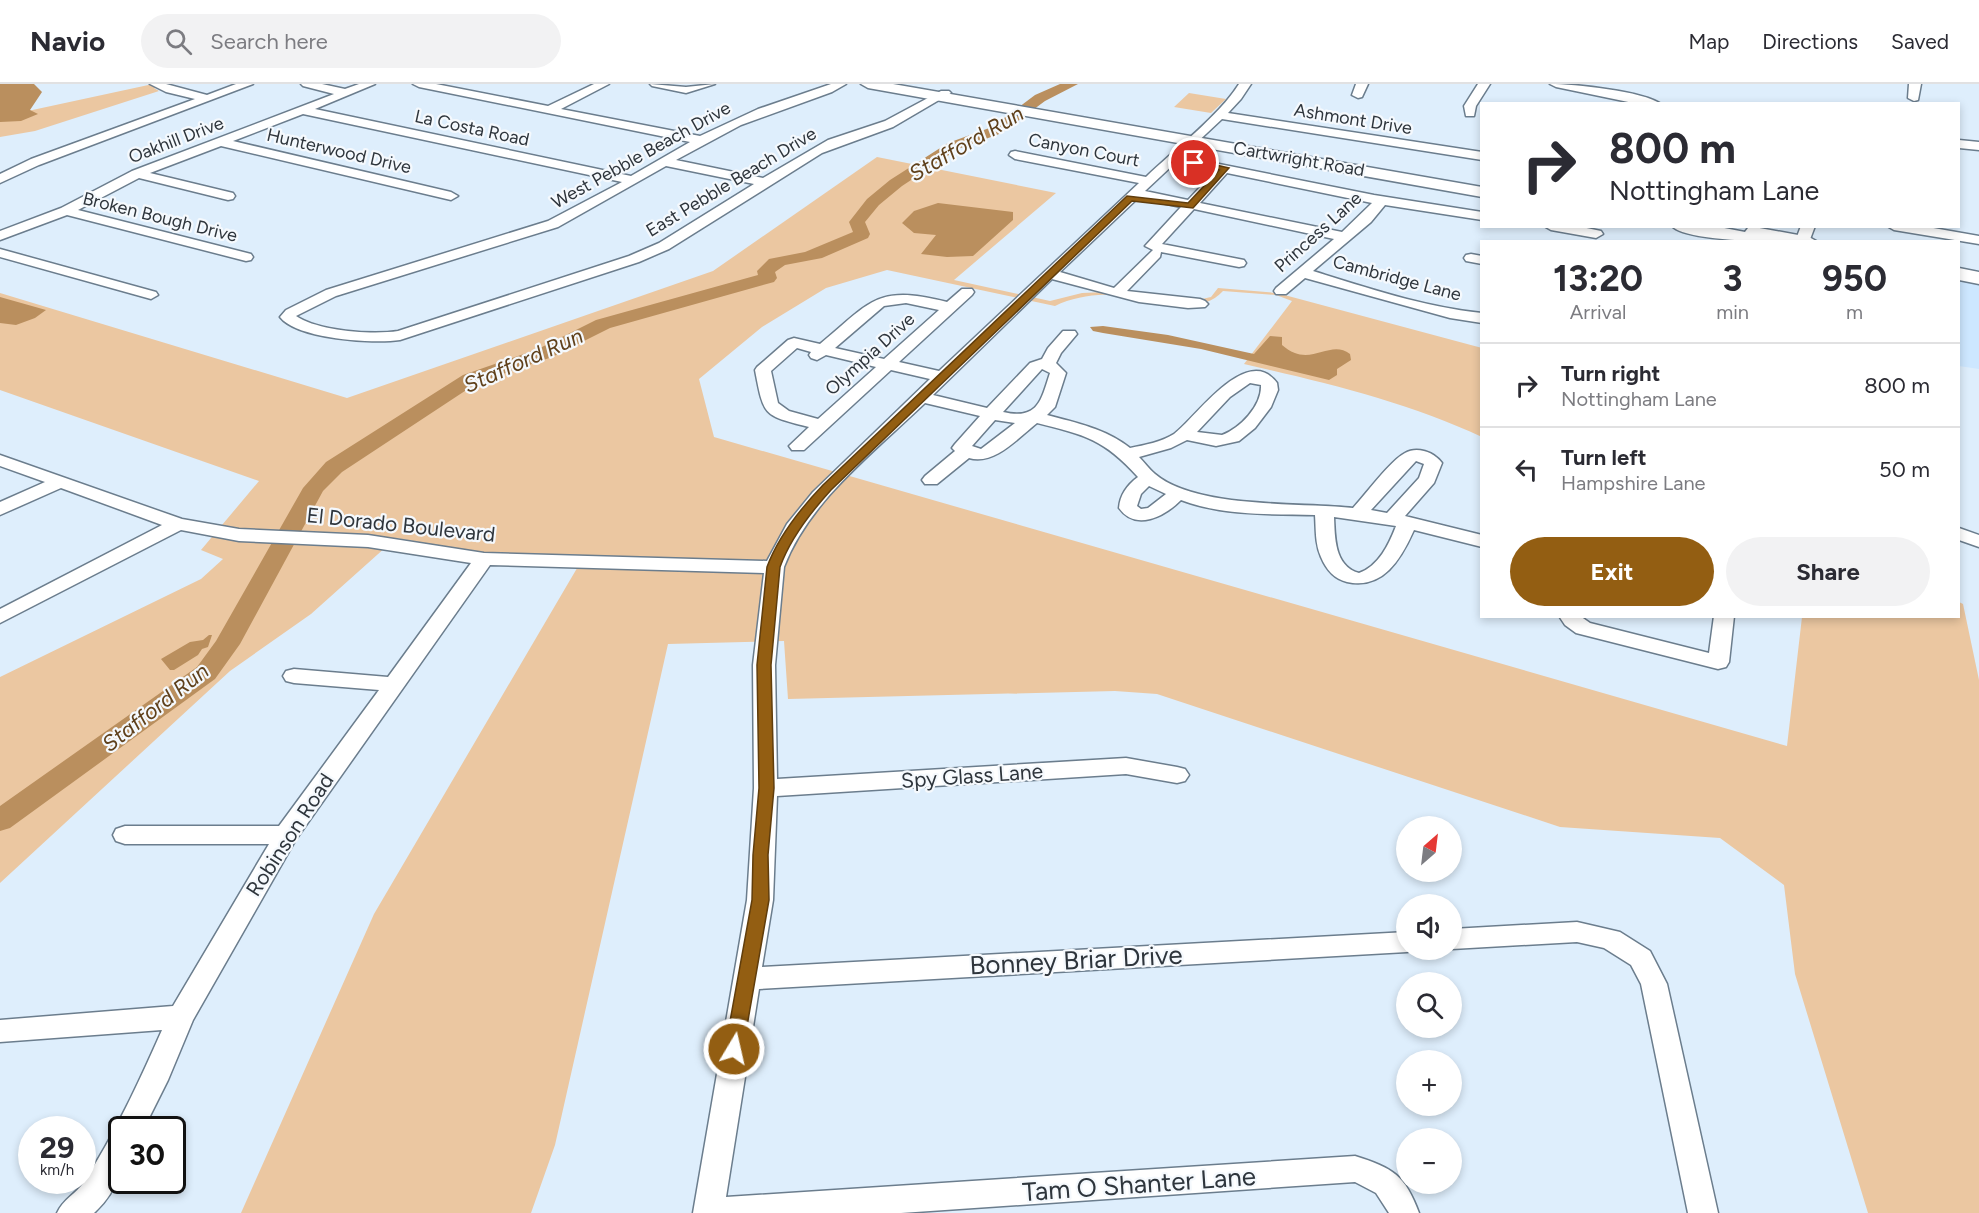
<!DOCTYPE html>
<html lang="en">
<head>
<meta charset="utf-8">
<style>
  :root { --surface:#fff; --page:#f2f2f3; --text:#2b2b33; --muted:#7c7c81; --line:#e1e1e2; --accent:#935e12 }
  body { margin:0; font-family:Figtree,sans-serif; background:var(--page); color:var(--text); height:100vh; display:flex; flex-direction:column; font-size:22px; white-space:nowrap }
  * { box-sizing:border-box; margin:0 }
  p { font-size:20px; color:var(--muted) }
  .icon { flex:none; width:33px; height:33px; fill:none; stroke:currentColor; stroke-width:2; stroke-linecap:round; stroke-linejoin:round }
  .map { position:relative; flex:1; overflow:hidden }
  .details { position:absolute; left:1480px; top:156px; width:480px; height:378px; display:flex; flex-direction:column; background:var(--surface); border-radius:0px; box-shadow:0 3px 9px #0003 }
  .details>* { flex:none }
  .guide { position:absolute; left:1480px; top:18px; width:480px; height:126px; border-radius:0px; box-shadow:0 3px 9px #0003; background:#fff; color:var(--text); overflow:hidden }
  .needle { width:39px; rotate:28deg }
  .tools { position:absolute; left:1396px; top:732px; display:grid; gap:12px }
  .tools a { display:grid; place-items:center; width:66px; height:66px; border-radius:50%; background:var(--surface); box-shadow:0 3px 9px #0003; font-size:30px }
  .speed { position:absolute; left:18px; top:1032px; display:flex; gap:12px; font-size:30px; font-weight:700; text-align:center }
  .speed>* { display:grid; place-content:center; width:78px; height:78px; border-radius:50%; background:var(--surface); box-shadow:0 3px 9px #0003; line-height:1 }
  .speed small { font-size:15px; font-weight:400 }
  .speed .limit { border:3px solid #111; border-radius:9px; background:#fff; color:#111 }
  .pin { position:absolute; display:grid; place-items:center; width:51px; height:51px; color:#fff; margin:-26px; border:3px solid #fff; border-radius:50%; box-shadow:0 2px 6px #0007 }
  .me { position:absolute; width:66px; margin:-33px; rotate:9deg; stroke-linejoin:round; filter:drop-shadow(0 0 4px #0008) }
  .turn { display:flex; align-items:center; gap:21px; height:126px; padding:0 30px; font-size:27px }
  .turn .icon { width:78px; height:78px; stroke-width:2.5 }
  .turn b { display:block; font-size:42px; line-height:51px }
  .eta { display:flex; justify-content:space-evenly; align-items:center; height:102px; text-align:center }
  .eta b { font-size:36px; font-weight:700; line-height:42px }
  .primary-button { display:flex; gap:12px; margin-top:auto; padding:12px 30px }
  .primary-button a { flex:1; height:69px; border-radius:36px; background:var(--accent); color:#fff; font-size:24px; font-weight:700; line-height:69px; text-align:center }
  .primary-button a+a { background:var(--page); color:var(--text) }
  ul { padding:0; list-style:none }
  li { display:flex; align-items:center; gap:18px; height:84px; padding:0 30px; border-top:2px solid var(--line) }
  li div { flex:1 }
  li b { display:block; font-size:22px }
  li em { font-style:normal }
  header { display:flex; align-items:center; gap:36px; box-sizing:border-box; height:84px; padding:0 30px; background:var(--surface); border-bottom:2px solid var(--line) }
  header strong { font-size:28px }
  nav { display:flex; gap:33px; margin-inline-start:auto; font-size:21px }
  .search { width:420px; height:54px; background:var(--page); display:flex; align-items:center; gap:15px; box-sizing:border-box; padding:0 21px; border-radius:33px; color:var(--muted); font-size:22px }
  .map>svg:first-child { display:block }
</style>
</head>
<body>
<header>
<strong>Navio</strong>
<div class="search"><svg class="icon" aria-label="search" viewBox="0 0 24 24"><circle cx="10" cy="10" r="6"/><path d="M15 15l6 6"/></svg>Search here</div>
<nav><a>Map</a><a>Directions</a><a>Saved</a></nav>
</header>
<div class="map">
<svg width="1979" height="1129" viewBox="0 0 1979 1129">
  <rect width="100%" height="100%" fill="#deeefc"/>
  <path fill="#cde7ff" d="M1959,194L1979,197V285L1959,282Z"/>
  <path fill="#ebc7a1" d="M153,0H164L154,4L159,7L35,47L0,53V33Z
    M1189,9L1226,15L1211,29L1174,23Z
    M877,73L1056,109L954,196L1050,217L1082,209L1105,208L1180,220L1211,213L1218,204L1277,209L1482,264V353C1408,318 1323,298 1244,280L1292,217L1276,211L1223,207C1197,236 1143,213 1110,211C1092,210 1072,214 1055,222L887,186L826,204L762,243L699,295L714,353L1787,662L1802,533L1959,532V518L1963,520L1979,596V1129H1868L1795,890L1784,801L1720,754L1560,743L1157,610L1115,607L788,615L784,557L668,560L555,1061L531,1129H241L374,830L583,474L488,470L396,454L311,530L230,587L0,799V593L201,495L223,475L201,466L259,397L0,306V209L347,314L713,187Z"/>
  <path fill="#ba8f5e" d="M0,0H34L42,8L30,26L38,30L21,37L0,38Z
    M938,119L1013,128V136L973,172L947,173L921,170L936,151L914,149L902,139L914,127Z
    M0,213L46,226L35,234L16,241L0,239Z
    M1103,242L1168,251L1254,270L1270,252L1282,253V261C1310,286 1329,254 1350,270L1351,276L1337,285V291L1329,296L1201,265L1103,249L1093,247L1090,243Z
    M209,551H212L208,563L202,565L198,571L174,586H170L161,575L190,558L203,556Z"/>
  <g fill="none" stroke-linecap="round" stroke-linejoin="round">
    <path fill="#ba8f5e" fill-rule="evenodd" d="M1060,0H1078L1045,17L1002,49L958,65L902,102L879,121L865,138L870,150L868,154L822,174L785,181L775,188L777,194L774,198L610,244L552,273L477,299L342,388L323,407L240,560L215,595L10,744L0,747V722L197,583L216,557L303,404L326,378L463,291L538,265L596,236L758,191L757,187L769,175L805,168L853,148L849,138L867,115L890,96L948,59L992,43L1035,11Z"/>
    <g stroke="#6b7d8d" stroke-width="3">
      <path id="minor" d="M150,0H166L207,11L236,0H253L39,81L0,99V90L31,75L195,15L166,8Z
        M301,0H322L345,5L359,0H375L315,25L631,92L690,58L419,3L413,0H436L548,22L594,0H609L561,25L700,52L758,25L831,0H846L832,8L741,41L676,76L763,94L828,56L885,37L941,7H949L951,9L893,43L822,69L669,165L639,178L400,256C373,260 297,255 280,233L286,226L326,206L548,137L622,98L303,30L233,57L451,108L458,112L451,116L221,62L150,89L233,109L235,112L233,115L228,116L139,94L78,126L251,170L253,173L251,176L246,177L67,131L0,156V147L61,124L132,87L334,10L303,2ZM666,82L754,100L659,159L629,172L398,247C372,251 318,247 296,232L336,212L558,143Z
        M650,0L686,3L715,0L686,9L652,2Z
        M1239,0H1251L1241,15L1228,29L1482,68V76L1222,35L1145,107L1188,116L1215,87L1190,82L1188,79L1190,76L1194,75L1374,111L1482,128V136L1385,121L1371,138L1313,187C1368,204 1424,223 1482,229V239L1450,234L1305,194L1286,210H1276L1274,207L1276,204L1334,155L1194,125L1162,160L1244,176L1246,179L1244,182L1239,183L1161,168L1160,173L1127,207L1200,215L1205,217L1208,220L1205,223L1188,224L1139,218L1052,195L933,311L987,324L1030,279L1042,275L1048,264L1063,247H1075L1077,250L1061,269L1056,279L1066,289L1055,323L1047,331C1077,339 1106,345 1130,364C1145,361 1161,358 1174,350C1195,335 1247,258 1277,299L1278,306L1271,323L1255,344L1239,357L1216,362L1187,356L1171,364L1139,373C1144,378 1149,385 1155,390C1196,425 1300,418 1353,424C1365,411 1391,376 1405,369C1417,362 1434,368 1442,379L1434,399L1405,432L1482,451V463L1414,446C1401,475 1383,506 1347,498C1334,495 1326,485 1321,473C1315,460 1316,445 1315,431C1271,430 1223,432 1181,416C1165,432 1136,448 1119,424C1120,411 1127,401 1138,393C1104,355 1085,351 1037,339C1019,353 994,382 969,374L937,400H925L922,396L925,392L955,367L952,364L955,360L980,332L925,319C875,367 809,417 784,483L775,581L777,695L1126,674L1177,683L1185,685L1189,691L1185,697L1177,699L1126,690L777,712L773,816L762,883L1407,848V866H1415L1407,868L759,905L726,1113L1355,1072C1393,1084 1405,1091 1419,1129H1389L1376,1109L1355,1098L901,1129H693L747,816L754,704L753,581L764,489L490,481L295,757L193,936L168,996L143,1046H122C122,1081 122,1103 94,1129H57C63,1115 76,1110 84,1098C115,1050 139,998 162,946L0,958V936L173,922L269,760H125L116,757L113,751L116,745L125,742H279L379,606L294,599L286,597L283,592L286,587L294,585L388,593L471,479L368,463L239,457L181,446L0,539V525L162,441L61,404L0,431V418L45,398L0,382V371L182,435L239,445L368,451L484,469L767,477L787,440L813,408L930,295L891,286L804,366H792L789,362L809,343C763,331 764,333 755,286L757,283L788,256L794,254L820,260C871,218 876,200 947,218L962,205H972L974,208L972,211L899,278L939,287L1139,99L1015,75L1009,71L1011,68L1015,67L1146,93C1174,66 1219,32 1239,0ZM1227,89L1372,119L1342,148L1200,119ZM1138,114L1181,123L1145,162L1153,166L1114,204L1060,188ZM906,219L939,226L884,275L835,264L884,222ZM797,264L811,268L809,271L811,274L817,276L826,271L876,283L818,335L789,327L778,319L771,287ZM1042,285L1050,289C1041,317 1038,336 1003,328ZM1250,299L1261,301C1262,322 1240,344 1222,351L1197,348L1230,313ZM995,336L1015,339L981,365L972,362ZM1416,377L1424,380L1419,394L1387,429L1371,426ZM1149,402L1166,410L1148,424L1141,425L1137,422L1141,410ZM1334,433L1396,442C1389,460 1379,482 1359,489C1334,482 1335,453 1334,433Z
        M1356,0H1368L1362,13L1358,14L1352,11Z
        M1478,0H1490L1476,22L1474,32H1466L1464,22Z
        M1550,0C1574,0 1643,7 1661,20H1638L1556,3Z
        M1909,0H1921L1918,16L1914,17L1908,14Z
        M1959,56L1979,58V66L1959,64Z
        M1544,142H1577L1601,147L1603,150L1596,154L1551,146Z
        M1801,142H1815L1809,158H1795Z
        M1887,142H1922L1979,152V160L1894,146Z
        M0,165L156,208L158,211L151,215L0,173Z
        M1471,170L1482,172V180L1466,177L1464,174L1466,171Z
        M1959,444L1979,451V463L1959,456Z
        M1559,532H1580L1590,539L1709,569L1714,532H1734L1729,578L1726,583L1718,585L1576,549L1565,541Z
        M1577,838L1620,848L1650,867L1667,900L1718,1129H1688L1641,900L1631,881L1604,864L1577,858L1452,865V845Z"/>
    </g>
    <g stroke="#6b7d8d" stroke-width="3">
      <path id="major" d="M861,0H893L1482,103V113L868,4Z
        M1672,142H1714L1745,148L1748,144L1754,143L1809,153L1818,158C1792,158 1687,159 1672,142Z
        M1959,184L1979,188V200L1959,196Z"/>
    </g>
    <use href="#minor" fill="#fff" fill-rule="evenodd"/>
    <use href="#major" fill="#fff" fill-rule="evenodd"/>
  </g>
  <path fill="#935e12" stroke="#603d0c" stroke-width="1.5" d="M1194,76L1229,84L1193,124L1132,117L831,406C811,428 790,455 780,483L771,581L774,704L768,771L769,816L743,965L741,970L734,972L728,970L725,965L752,816L753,771L759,704L757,581L767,483C778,453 801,424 823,401L1127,112L1188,119L1219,86L1191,81V77Z"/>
  <g text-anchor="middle" stroke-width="4.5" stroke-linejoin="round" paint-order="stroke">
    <g font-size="18" fill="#2e353c" stroke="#f5f9fd">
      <text transform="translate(1353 35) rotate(9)" y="6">Ashmont Drive</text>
      <text transform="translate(472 44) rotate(12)" y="6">La Costa Road</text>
      <text transform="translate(176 56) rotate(-21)" y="6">Oakhill Drive</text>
      <text transform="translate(1084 66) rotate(11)" y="6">Canyon Court</text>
      <text transform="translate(339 67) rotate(13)" y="6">Hunterwood Drive</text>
      <text transform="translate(641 71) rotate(-29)" y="6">West Pebble Beach Drive</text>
      <text transform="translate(1299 75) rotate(10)" y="6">Cartwright Road</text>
      <text transform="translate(731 98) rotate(-31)" y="6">East Pebble Beach Drive</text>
      <text transform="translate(160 133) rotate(14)" y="6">Broken Bough Drive</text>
      <text transform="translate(1318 148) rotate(-42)" y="6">Princess Lane</text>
      <text transform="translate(1397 194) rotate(15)" y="6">Cambridge Lane</text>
      <text transform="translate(870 270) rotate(-42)" y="6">Olympia Drive</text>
    </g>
    <g font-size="21" fill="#2e353c" stroke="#f5f9fd">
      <text transform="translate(401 441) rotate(6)" y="7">El Dorado Boulevard</text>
      <text transform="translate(972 692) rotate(-4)" y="7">Spy Glass Lane</text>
      <text transform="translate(290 751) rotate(-57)" y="7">Robinson Road</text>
    </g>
    <g font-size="22" font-style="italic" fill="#5f401b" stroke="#f5f9fd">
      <text transform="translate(966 59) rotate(-30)" y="8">Stafford Run</text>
      <text transform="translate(523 276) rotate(-24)" y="8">Stafford Run</text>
      <text transform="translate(155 623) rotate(-38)" y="8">Stafford Run</text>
    </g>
    <g font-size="26" fill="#2e353c" stroke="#f5f9fd">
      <text transform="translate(1076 876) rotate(-3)" y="9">Bonney Briar Drive</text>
      <text transform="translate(1139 1100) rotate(-4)" y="9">Tam O Shanter Lane</text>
    </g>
  </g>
</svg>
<div class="tools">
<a><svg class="needle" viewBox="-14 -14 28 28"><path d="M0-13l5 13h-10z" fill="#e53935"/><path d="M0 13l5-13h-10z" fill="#7c7c81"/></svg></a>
<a><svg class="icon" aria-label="sound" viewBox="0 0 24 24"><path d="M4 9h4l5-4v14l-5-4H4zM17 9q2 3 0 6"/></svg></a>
<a><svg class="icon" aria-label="search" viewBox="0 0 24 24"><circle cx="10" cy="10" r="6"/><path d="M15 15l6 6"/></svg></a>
<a>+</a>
<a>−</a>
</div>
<div class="speed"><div>29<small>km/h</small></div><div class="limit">30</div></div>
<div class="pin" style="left:1194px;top:79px;background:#d93025"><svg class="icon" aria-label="arrive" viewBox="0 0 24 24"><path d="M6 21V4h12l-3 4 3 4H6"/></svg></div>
<svg class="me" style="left:734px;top:965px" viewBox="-20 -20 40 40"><circle r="17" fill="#935e12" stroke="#fff" stroke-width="3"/><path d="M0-11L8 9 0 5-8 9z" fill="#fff"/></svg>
<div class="guide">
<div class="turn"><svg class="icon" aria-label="right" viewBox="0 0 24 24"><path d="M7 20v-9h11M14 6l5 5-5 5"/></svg><div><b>800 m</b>Nottingham Lane</div></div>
</div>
<section class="details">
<div class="eta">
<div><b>13:20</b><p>Arrival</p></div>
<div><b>3</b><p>min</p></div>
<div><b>950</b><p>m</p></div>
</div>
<ul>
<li><svg class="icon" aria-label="right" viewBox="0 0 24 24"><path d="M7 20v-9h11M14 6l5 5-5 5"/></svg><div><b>Turn right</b><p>Nottingham Lane</p></div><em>800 m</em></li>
<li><svg class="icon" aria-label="left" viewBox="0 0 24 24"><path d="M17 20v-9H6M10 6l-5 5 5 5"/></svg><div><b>Turn left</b><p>Hampshire Lane</p></div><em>50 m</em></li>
</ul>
<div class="primary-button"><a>Exit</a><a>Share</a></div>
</section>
</div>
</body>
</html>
